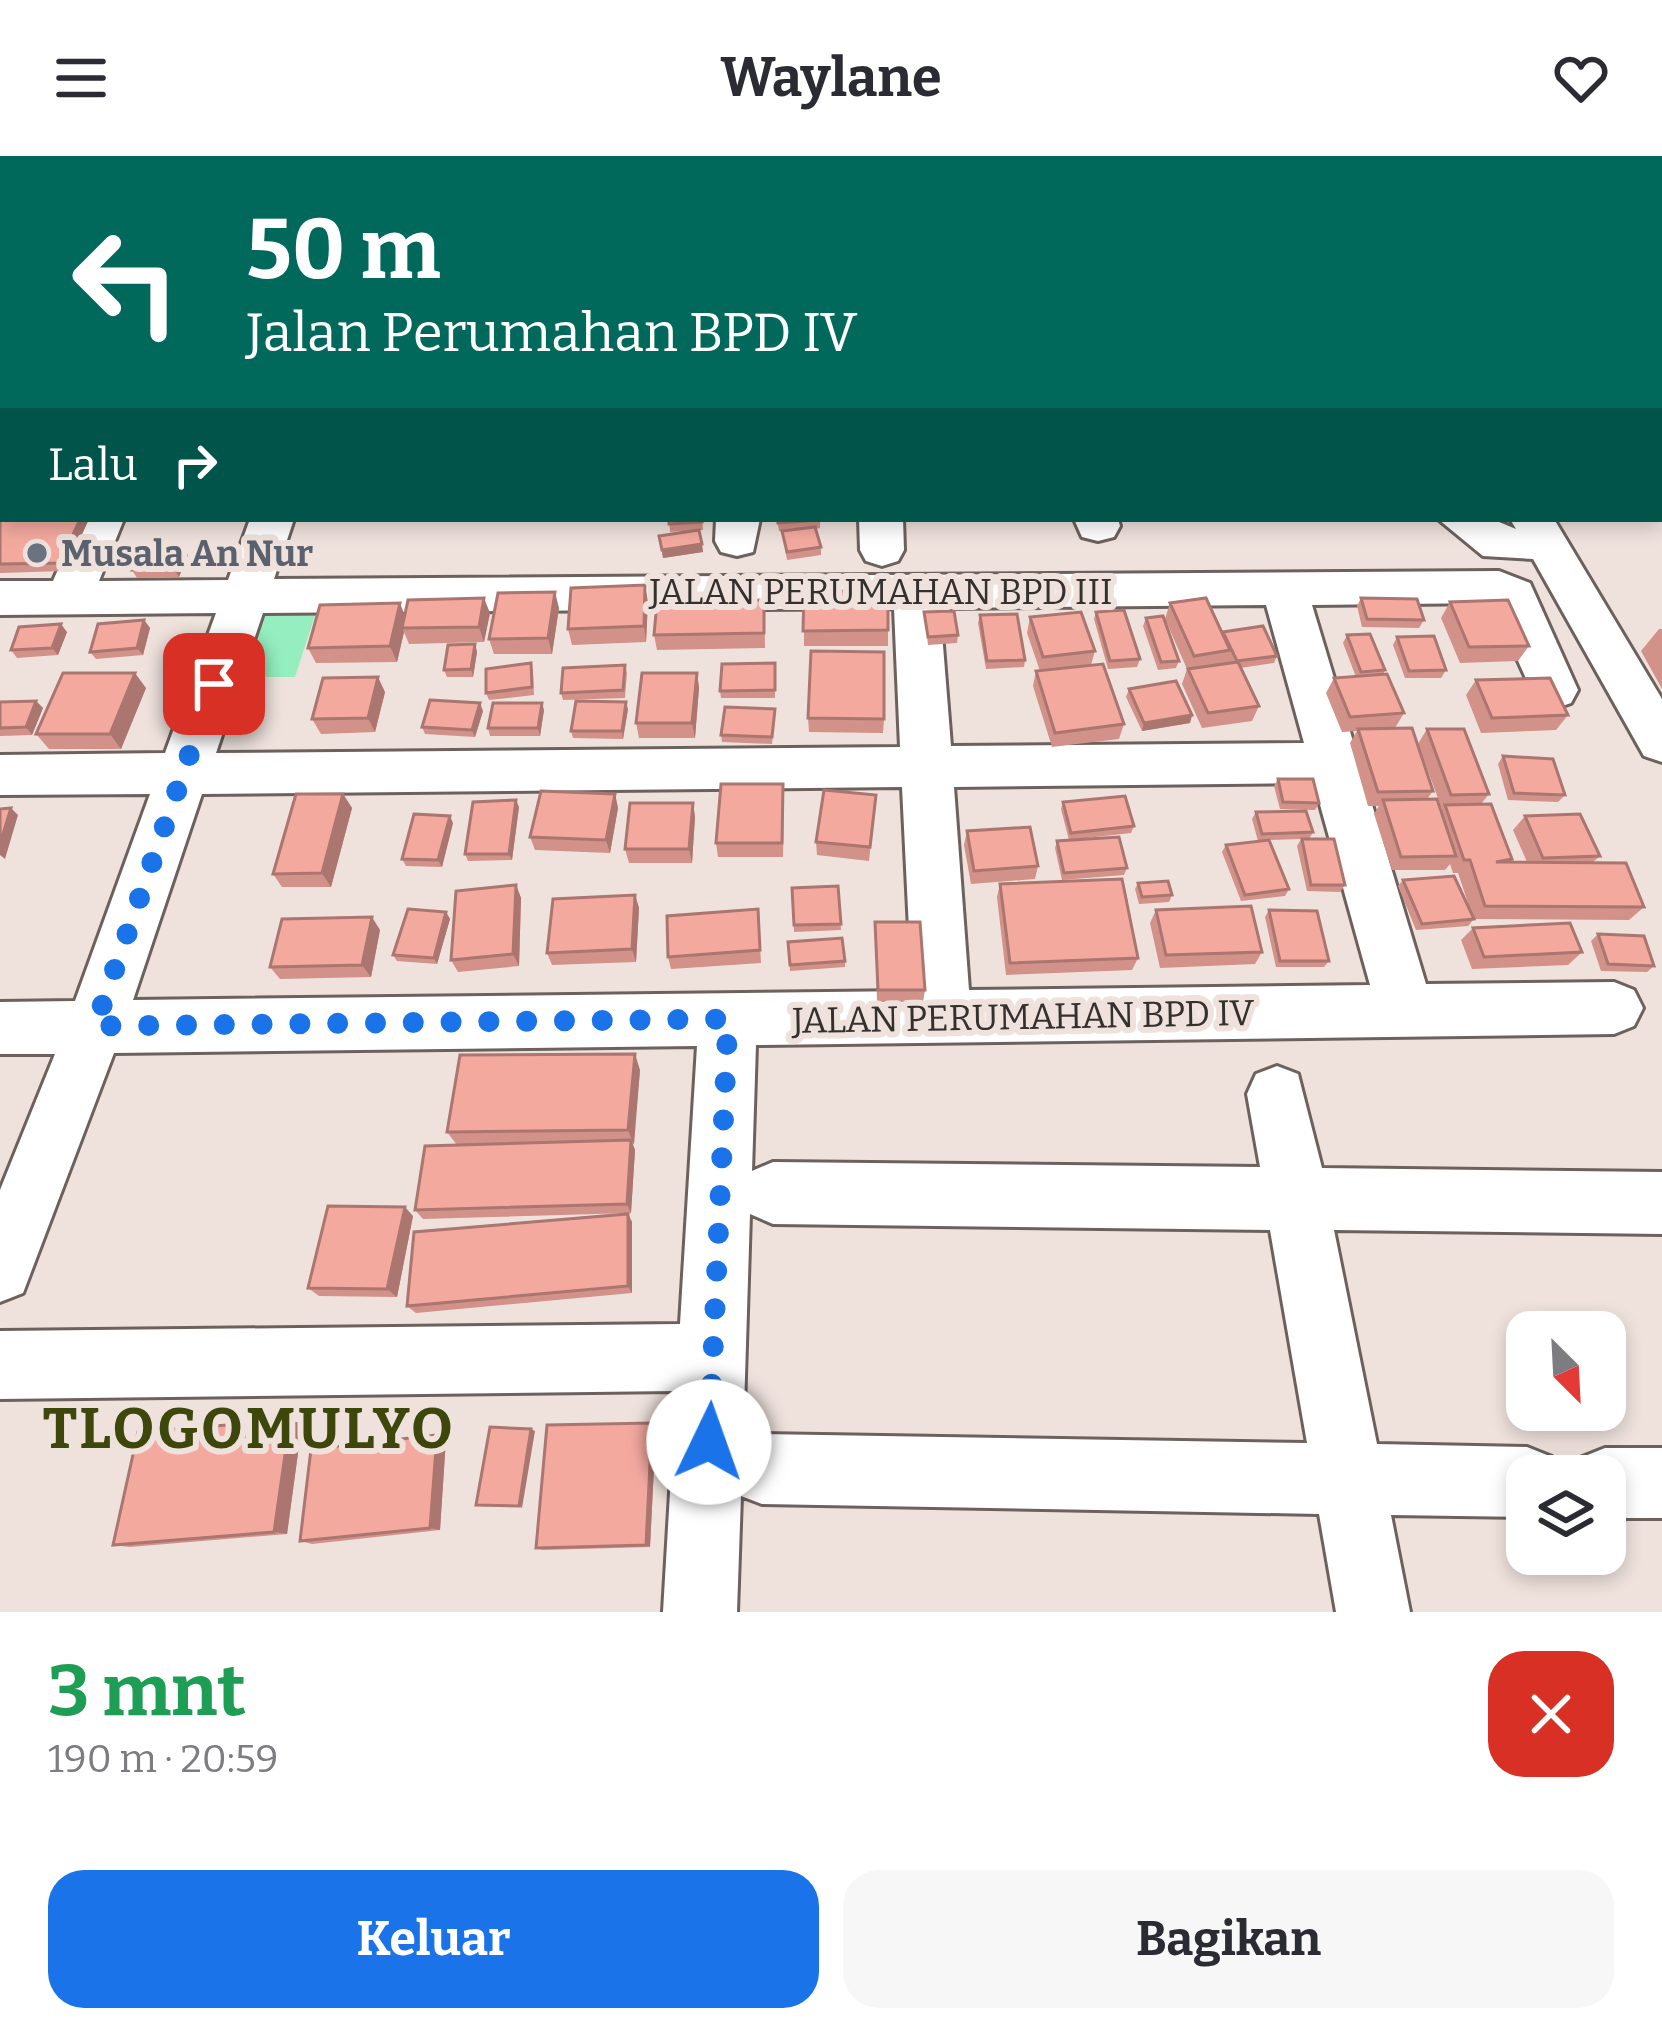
<!DOCTYPE html>
<html lang="id">
<head>
<meta charset="utf-8">
<style>
  :root { --surface:#fff; --page:#f7f7f7; --text:#2b2b33; --muted:#7c7c81; --accent:#1a73e8 }
  body { margin:0; font-family:Bitter,serif; background:var(--page); color:var(--text); height:100vh; display:flex; flex-direction:column; font-size:45px; white-space:nowrap }
  * { box-sizing:border-box; margin:0 }
  p { font-size:39px; color:var(--muted) }
  .icon { flex:none; width:66px; height:66px; fill:none; stroke:currentColor; stroke-width:2; stroke-linecap:round; stroke-linejoin:round }
  .map { position:relative; height:1456px; overflow:hidden }
  .drawer { display:flex; flex-direction:column; background:var(--surface); flex:1 }
  .drawer>* { flex:none }
  .guide { position:absolute; left:0px; top:0px; width:1662px; height:366px; box-shadow:0 6px 18px #0003; background:#00695c; color:#fff; overflow:hidden }
  .needle { width:78px; rotate:156deg }
  .controls { position:absolute; left:1506px; top:1155px; display:grid; gap:24px }
  .controls a { display:grid; place-items:center; width:120px; height:120px; border-radius:24px; background:var(--surface); box-shadow:0 6px 18px #0003; font-size:60px }
  .pin { position:absolute; display:grid; place-items:center; width:102px; height:102px; color:#fff; margin:-51px; border-radius:24px; box-shadow:0 6px 18px #0006 }
  .me { position:absolute; width:132px; margin:-66px; rotate:3deg; stroke-linejoin:round; filter:drop-shadow(0 0 9px #0008) }
  .turn { display:flex; align-items:center; gap:42px; height:252px; padding:0 48px; font-size:54px }
  .turn .icon { width:156px; height:156px; stroke-width:2.5 }
  .turn b { display:block; font-size:84px; line-height:102px }
  .then { display:flex; align-items:center; height:114px; padding:0 48px; background:#0003; gap:24px; font-size:45px }
  .round { display:grid; place-items:center; flex:none; width:126px; height:126px; border-radius:36px; background:var(--page) }
  .overview { display:flex; align-items:center; justify-content:space-between; height:204px; padding:0 48px }
  h1 { font-size:72px; font-weight:700; line-height:90px; color:#1e9e55 }
  .button { display:flex; gap:24px; margin-top:auto; padding:24px 48px }
  .button a { flex:1; height:138px; border-radius:36px; background:var(--accent); color:#fff; font-size:48px; font-weight:700; line-height:138px; text-align:center }
  .button a+a { background:var(--page); color:var(--text) }
  header { display:flex; justify-content:space-between; align-items:center; height:156px; padding:0 48px; background:var(--surface); font-size:54px; font-weight:700 }
  .map>svg:first-child { display:block }
</style>
</head>
<body>
<header><svg class="icon" aria-label="menu" viewBox="0 0 24 24"><path d="M4 6h16M4 12h16M4 18h16"/></svg>Waylane<svg class="icon" aria-label="heart" viewBox="0 0 24 24"><path d="M12 20l-8-8c-3-5 5-10 8-4 3-6 11-1 8 4z"/></svg></header>
<div class="map">
<svg width="1662" height="1456" viewBox="0 0 1662 1456">
  <rect width="100%" height="100%" fill="#efe2dd"/>
  <path fill="#94eebf" d="M266,450H318L295,521H241Z"/>
  <g fill="none" stroke-linecap="round" stroke-linejoin="round">
    <g stroke="#6c615d" stroke-width="6">
      <path id="minor" d="M392,0H426L391,3Z
        M616,0H650V3H616Z
        M904,0H938V3H904Z
        M1323,0H1357L1358,3H1324Z
        M1659,19H1662V39H1659Z
        M0,38H3V58H0Z
        M0,266H3V292H0Z
        M80,363H124L99,425L228,424L250,363H294L274,423L1499,415L1530,427L1578,534L1571,547L1554,553L1537,547L1492,447L1312,449L1426,828L1614,826L1634,834L1643,852L1634,870L1614,878L756,889L752,1015L773,1006L1260,1011L1247,938L1256,918L1277,910L1298,918L1322,1012L1662,1016V1078L1334,1074L1377,1288L1527,1291L1552,1301L1560,1320H1527V1361L1391,1359L1410,1456H1336L1319,1358L762,1348L741,1340L737,1456H663L676,1235L0,1243V1175L680,1168L697,890L114,897L23,1137L0,1146V1034L55,898H0V846L75,845L150,638L0,639V599L165,597L216,457L0,459V425H53ZM1266,449L1304,587L951,590L940,452ZM894,452L900,591L216,597L263,457ZM1314,627L1370,829L969,834L954,631ZM902,631L912,835L133,844L202,638ZM750,1058L773,1068L1270,1074L1307,1287L762,1278L743,1286Z
        M716,363H760L753,396L737,400L721,396L715,385Z
        M859,363H903L904,394L898,405L882,410L866,405L860,394Z
        M1074,363H1118L1120,370L1114,381L1098,385L1082,381Z
        M1438,363H1492L1516,373L1510,363H1554L1662,543V606L1644,600L1533,403L1483,400Z
        M1605,1292H1662V1362H1605V1320H1572L1580,1302Z"/>
    </g>
    <use href="#minor" fill="#fff" fill-rule="evenodd"/>
  </g>
  <path fill="#d29189" d="M24,0H79L77,3H25Z
    M180,0H220L219,3H182Z
    M786,0H844V3H787Z
    M1659,36L1662,40V155H1659Z
    M0,358L3,363H89L65,415L0,417Z
    M669,363H702L703,374H699L703,396L663,402L659,380L698,374L670,376Z
    M777,363H820V372L816,373L821,391V399L787,404L782,375L788,374L779,375Z
    M188,399L179,421L137,422L132,414Z
    M804,435L888,474V490H804Z
    M1361,442L1424,464L1419,472L1362,471L1357,450Z
    M764,444L765,492L657,494L654,479Z
    M648,445L646,486L572,489L568,473Z
    M1450,446L1529,490L1518,505L1460,507L1441,462Z
    M1170,447L1222,477L1277,500L1274,507L1240,512L1259,550L1252,565L1202,572L1182,528L1187,513L1165,463Z
    M559,452L552,498H494L489,483Z
    M924,456L958,479L957,487L928,489Z
    M1096,456L1140,503L1137,511L1108,513L1094,463Z
    M490,457L484,486L409,488L404,476L397,506L316,507L308,492L405,459Z
    M980,459L1025,504L1024,511L986,513L978,467Z
    M1030,461L1095,495L1091,509L1124,568L1119,583L1052,591L1033,530L1036,515H1040L1027,477Z
    M1146,462L1179,505L1176,512L1158,514L1143,470Z
    M144,464L150,472L143,499L96,503L90,496Z
    M1659,473H1662V533L1641,495Z
    M67,476L58,499L17,502L11,494Z
    M1347,479L1385,514L1383,519L1404,557L1395,572L1433,635L1427,643L1441,655L1442,653L1418,588L1427,573L1489,638L1481,648L1512,703L1509,706H1527L1513,674L1525,660L1600,700L1593,706L1644,751L1629,764L1474,763L1468,770L1416,774L1398,730L1403,724L1471,756L1458,717H1453L1450,708L1445,714H1392L1374,658L1379,650H1368L1350,587L1357,575L1342,576L1326,537L1334,522L1356,521L1343,487Z
    M1397,481L1446,514L1441,522H1405L1393,489Z
    M475,488L477,496L473,521H447L444,514Z
    M531,507L533,515L534,539L489,544L486,537Z
    M775,507V542H721L720,535Z
    M625,509L627,517L625,542L563,544L561,537Z
    M697,517L699,532L695,582H639L636,567Z
    M1476,524L1568,559L1556,574L1481,577L1466,539Z
    M146,532L121,593H49L36,578Z
    M1129,533L1192,559L1190,567L1142,575L1126,541Z
    M385,536L375,576L321,578L312,563Z
    M36,545L43,552L32,579L0,580V546Z
    M628,553L623,583L573,582L571,575Z
    M544,554L540,580H490L488,572Z
    M483,555L475,581L425,578L422,571Z
    M775,560L772,588L722,586L721,579Z
    M808,562L884,563L883,577L809,576Z
    M1503,600L1565,639L1558,646L1508,644L1498,608Z
    M1278,623L1319,647L1315,654L1280,653L1274,630Z
    M343,638L352,652L331,731H282L273,718Z
    M615,638L618,652L610,697L535,694L530,681Z
    M876,639L869,705L817,699L816,686Z
    M784,642L783,701H718L716,687Z
    M1063,646L1134,670L1131,677L1069,684L1061,653Z
    M693,647L695,661L692,707H629L625,693Z
    M519,651L512,704L468,705L465,698Z
    M1256,656L1313,676L1309,683L1345,729L1340,736L1307,735L1297,690L1301,683L1269,684L1289,733L1285,740L1241,745L1222,696L1226,689L1258,685L1252,663Z
    M453,667L442,711L406,710L402,703Z
    M967,675L1038,710L1035,723L971,728L964,689Z
    M1057,685L1127,712L1124,719L1062,724L1055,692Z
    M1138,727L1172,739L1169,746L1139,748L1135,733Z
    M1000,728L1138,802L1132,814L1006,819L997,741Z
    M516,729L521,742L519,810L458,816L451,804Z
    M838,730L841,774L794,776L792,732Z
    M635,739L639,752L636,806L552,809L547,797Z
    M758,753L761,807L671,813L668,801Z
    M1156,754L1262,796L1255,808L1160,812L1150,767Z
    M1269,754L1329,805L1324,811H1276L1265,761Z
    M446,756L450,763L437,808L397,805L393,799Z
    M875,766L925,834L923,846H877Z
    M1473,772L1582,796L1568,809L1472,813L1461,784Z
    M380,774L371,821L280,823L270,811Z
    M1598,778L1654,810L1647,816L1601,815L1591,785Z
    M788,786L845,805V811L790,815Z
    M640,914L633,989L635,994L631,1057L423,1063L415,1054L457,989L447,976Z
    M628,1058L632,1066V1137L416,1157L407,1150Z
    M413,1060L397,1141L319,1140L308,1132Z
    M290,1264L302,1268L287,1378L130,1391L113,1389Z
    M652,1267L656,1272L650,1391L543,1394L536,1392Z
    M446,1283L440,1374L312,1388L300,1385Z"/>
  <path fill="#ab766f" d="M1,202L3,233L0,238V204Z
    M80,363H89L65,415L60,407Z
    M702,388L703,396L663,402L662,394Z
    M183,391L188,399L179,421L174,413Z
    M645,429L648,445L646,486L644,470Z
    M555,436L559,452L552,498L548,482Z
    M484,442L490,457L484,486L479,471Z
    M400,447L406,463L402,472L404,476L397,506L390,490Z
    M144,464L150,472L143,499L137,492Z
    M61,468L67,476L58,499L52,492Z
    M475,488L477,496L473,521L471,513Z
    M135,517L146,532L121,593L110,578Z
    M697,517L699,532L695,582L692,567Z
    M378,521L385,536L375,576L368,562Z
    M36,545L43,552L32,579L26,571Z
    M626,546L628,553L623,583L622,575Z
    M480,547L483,555L475,581L472,574Z
    M542,547L544,554L540,580L538,572Z
    M1192,559L1190,567L1142,575L1144,567Z
    M343,638L352,652L331,731L322,717Z
    M615,638L618,652L610,697L606,684Z
    M516,644L519,651L512,704L509,698Z
    M693,647L695,661L692,707L689,693Z
    M11,652L18,659L5,703L0,699V688Z
    M450,660L453,667L442,711L438,704Z
    M516,729L521,742L519,810L513,798Z
    M635,739L639,752L636,806L632,793Z
    M446,756L450,763L437,808L434,802Z
    M372,761L380,774L371,821L362,809Z
    M635,898L640,914L634,989L628,974Z
    M631,984L635,994L631,1057L627,1048Z
    M405,1051L413,1060L397,1141L387,1133Z
    M628,1058L632,1066V1137L628,1130Z
    M290,1264L302,1268L287,1378L274,1376Z
    M652,1267L656,1272L650,1391L646,1389Z
    M531,1273L535,1275L522,1352L519,1350Z
    M437,1279L446,1283L440,1374L430,1372Z"/>
  <path fill="#f4a99f" stroke="#ab766f" stroke-width="3" d="M645,0H695L694,3L644,2Z
    M934,0H1009V2L934,1Z
    M1659,36L1662,40V139H1659Z
    M0,146H3V179L0,184Z
    M3,298V325L0,326V299Z
    M3,351V363H80L60,407L0,408V358Z
    M669,363H702V366L669,368Z
    M778,363H820V364L778,367Z
    M815,371L821,391L787,396L782,375Z
    M699,374L702,388L662,394L659,380Z
    M141,391H183L174,413L132,414Z
    M645,429L644,470L568,473L571,432Z
    M804,435H888V474L803,475Z
    M555,436L548,482L489,483L498,437Z
    M484,442L479,471L402,472L408,444Z
    M1206,442L1230,494L1194,500L1170,447Z
    M1361,442L1417,443L1424,464L1367,463Z
    M764,444V477L654,479L657,446Z
    M1508,444L1529,490L1469,491L1450,446Z
    M400,447L390,490L308,492L320,449Z
    M1124,454L1140,503L1110,505L1096,456Z
    M954,455L958,479L928,481L924,456Z
    M1081,456L1095,495L1043,501L1030,461Z
    M1017,458L1025,504L987,505L980,459Z
    M1163,460L1179,505L1161,506L1146,462Z
    M144,464L137,492L90,496L98,468Z
    M61,468L52,492L11,494L19,471Z
    M1263,470L1277,500L1237,505L1223,476Z
    M1370,478L1385,514L1361,516L1347,479Z
    M1434,480L1446,514L1409,515L1397,481Z
    M475,488L471,513L444,514L448,489Z
    M811,495L884,496V563L808,562Z
    M1238,506L1259,550L1208,557L1188,513Z
    M531,507L532,531L486,537V513Z
    M775,507V534L720,535L722,508Z
    M1103,508L1124,568L1055,577L1036,515Z
    M625,509L623,534L561,537L563,512Z
    M63,517H135L110,578H36Z
    M642,517H697L692,567H636Z
    M1387,518L1404,557L1350,561L1334,522Z
    M378,521L368,562L312,563L323,522Z
    M1550,522L1568,559L1492,562L1476,524Z
    M1176,525L1192,559L1144,567L1129,533Z
    M430,544L480,547L472,574L422,571Z
    M36,545L26,571L0,572V546Z
    M576,545L626,546L622,575H571Z
    M493,547H542L538,572H488Z
    M725,551L775,553L772,581L721,579Z
    M1412,572L1433,635L1378,636L1358,573Z
    M1427,573H1464L1489,638L1451,639Z
    M1503,600L1553,603L1565,639L1514,637Z
    M1278,623H1313L1319,647L1283,646Z
    M721,628H783L782,687H716Z
    M824,634L876,639L870,691L816,686Z
    M541,635L615,638L606,684L530,681Z
    M296,638H343L322,717L273,718Z
    M1125,640L1134,670L1071,677L1063,646Z
    M1437,643L1456,700L1401,701L1383,644Z
    M516,644L509,698H465L473,646Z
    M630,647H693L689,693H625Z
    M1491,648L1512,703L1496,706L1626,707L1644,751L1485,750L1470,704H1464L1445,649Z
    M11,652L0,688V653Z
    M1306,655L1313,676L1262,678L1256,656Z
    M414,658L450,660L438,704L402,703Z
    M1580,658L1600,700L1543,702L1525,660Z
    M1030,671L1038,710L974,715L967,675Z
    M1119,681L1127,712L1064,717L1057,685Z
    M1302,683H1334L1345,729H1311Z
    M1269,684L1289,733L1245,739L1226,689Z
    M1454,720L1474,763L1422,768L1403,724Z
    M1122,723L1138,802L1010,807L1000,728Z
    M1168,725L1172,739L1142,741L1138,727Z
    M516,729L513,798L451,804L456,735Z
    M838,730L841,768L794,769L792,732Z
    M635,739L632,793L547,797L553,743Z
    M1251,750L1262,796L1166,799L1156,754Z
    M408,753L446,756L434,802L393,799Z
    M758,753L760,794L668,801L667,760Z
    M1269,754L1317,755L1329,805H1280Z
    M372,761L362,809L270,811L282,763Z
    M875,766H920L925,834H878Z
    M1570,767L1582,796L1484,801L1473,772Z
    M1598,778L1644,780L1654,810L1608,808Z
    M842,782L845,805L790,809L788,786Z
    M635,898L628,974L447,976L460,899Z
    M631,984L627,1048L415,1054L425,990Z
    M328,1050L405,1051L387,1133L308,1132Z
    M628,1058V1130L407,1150L414,1076Z
    M290,1264L274,1376L113,1389L138,1276Z
    M652,1267L646,1389L536,1392L547,1269Z
    M490,1271L531,1273L519,1350L476,1349Z
    M437,1279L430,1372L300,1385L311,1293Z"/>
  <g fill="none" stroke-linecap="round" stroke-linejoin="round">
    <path stroke="#1a73e8" stroke-width="21" stroke-dasharray="0 37.8" d="M214,528L95,870L728,863L709,1286"/>
  </g>
  <circle fill="#6b7280" stroke="#efe2dd" stroke-width="4.5" cx="37" cy="397" r="12"/>
  <g text-anchor="middle" stroke-width="12" stroke-linejoin="round" paint-order="stroke">
    <g font-size="36" font-weight="bold" fill="#5b616d" stroke="#efe2dd" text-anchor="start">
      <text x="61" y="410">Musala An Nur</text>
    </g>
    <g font-size="36" fill="#34302e" stroke="#efe2dd">
      <text x="881" y="448">JALAN PERUMAHAN BPD III</text>
      <text transform="translate(1023 860) rotate(-1)" y="13">JALAN PERUMAHAN BPD IV</text>
    </g>
    <g font-size="57" font-weight="bold" letter-spacing="3" fill="#3e470b" stroke="#efe2dd">
      <text x="249" y="1292">TLOGOMULYO</text>
    </g>
  </g>
</svg>
<div class="controls">
<a><svg class="needle" viewBox="-14 -14 28 28"><path d="M0-13l5 13h-10z" fill="#e53935"/><path d="M0 13l5-13h-10z" fill="#7c7c81"/></svg></a>
<a><svg class="icon" aria-label="layers" viewBox="0 0 24 24"><path d="M12 4l9 5-9 5-9-5zM3 14l9 5 9-5"/></svg></a>
</div>
<div class="pin" style="left:214px;top:528px;background:#d93025"><svg class="icon" aria-label="arrive" viewBox="0 0 24 24"><path d="M6 21V4h12l-3 4 3 4H6"/></svg></div>
<svg class="me" style="left:709px;top:1286px" viewBox="-20 -20 40 40"><circle r="19" fill="#fff"/><path d="M0-13L10 11 0 6-10 11z" fill="#1a73e8"/></svg>
<div class="guide">
<div class="turn"><svg class="icon" aria-label="left" viewBox="0 0 24 24"><path d="M17 20v-9H6M10 6l-5 5 5 5"/></svg><div><b>50 m</b>Jalan Perumahan BPD IV</div></div>
<div class="then">Lalu<svg class="icon" aria-label="right" viewBox="0 0 24 24"><path d="M7 20v-9h11M14 6l5 5-5 5"/></svg></div>
</div>
</div>
<section class="drawer">
<div class="overview"><div><h1>3 mnt</h1><p>190 m · 20:59</p></div><a class="round" style="background:#d93025;color:#fff"><svg class="icon" aria-label="close" viewBox="0 0 24 24"><path d="M6 6l12 12M18 6L6 18"/></svg></a></div>
<div class="button"><a>Keluar</a><a>Bagikan</a></div>
</section>
</body>
</html>
